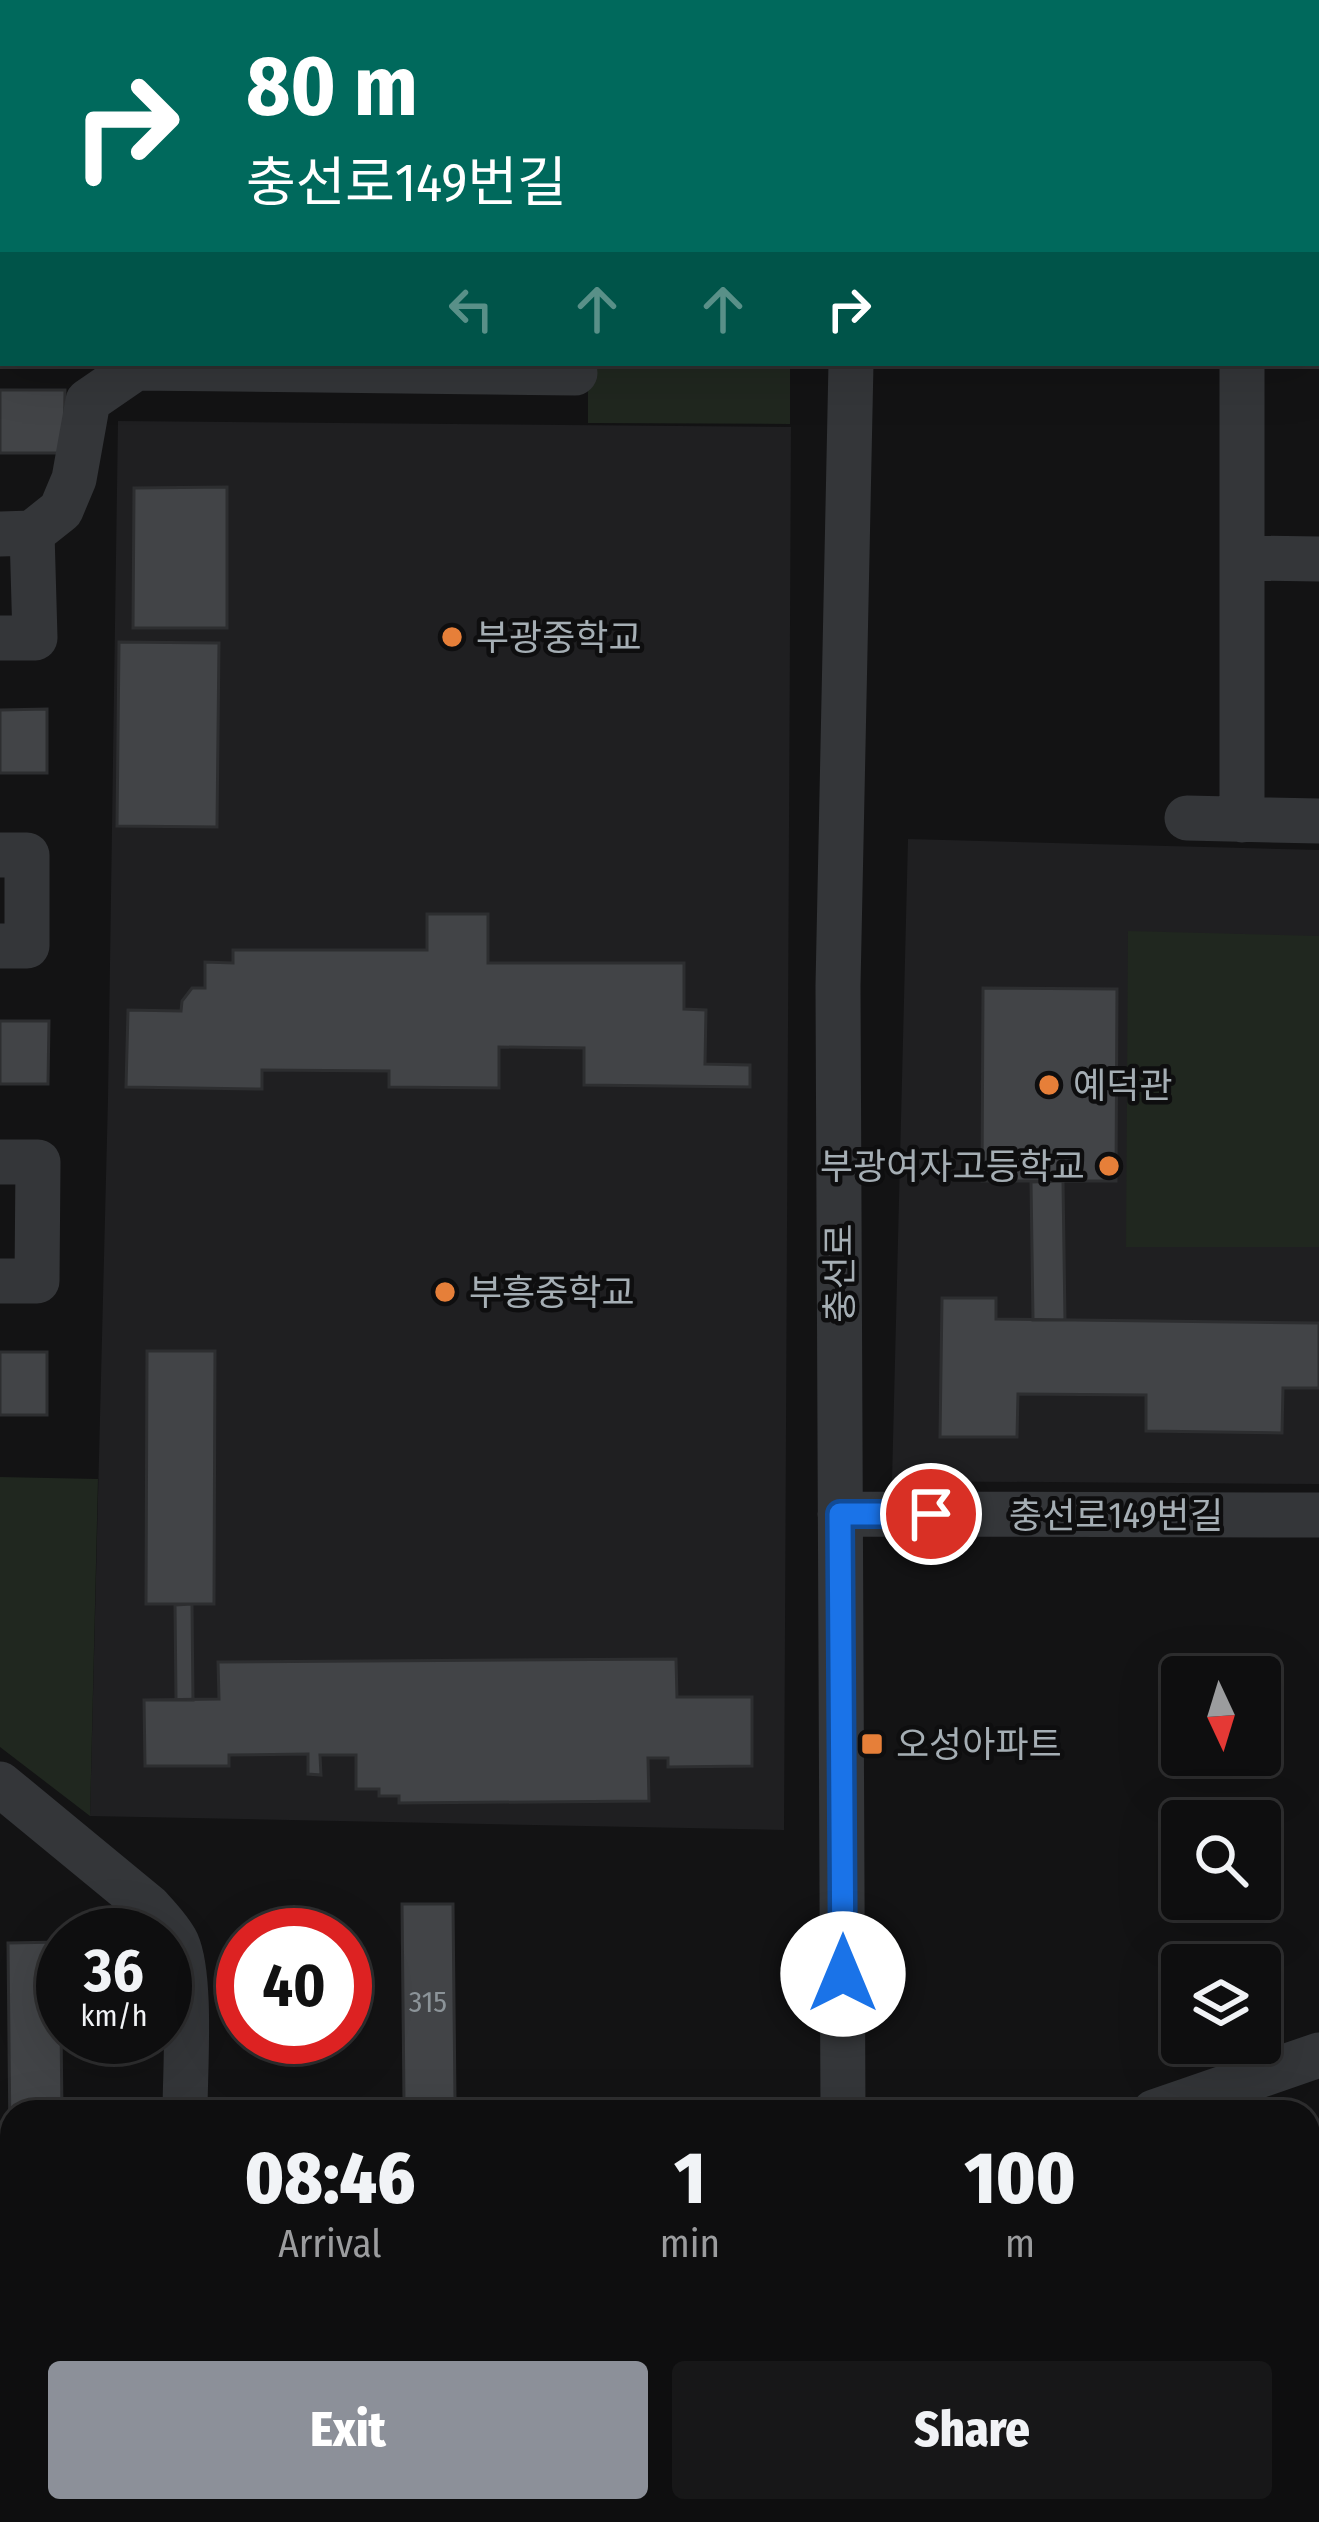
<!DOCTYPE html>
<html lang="en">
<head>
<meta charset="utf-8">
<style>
  :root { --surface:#0e0e0f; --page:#171718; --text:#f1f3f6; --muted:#9b9c9e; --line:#2e2e2f; --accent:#8c9099 }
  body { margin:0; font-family:"Fira Sans Condensed","Noto Sans KR",sans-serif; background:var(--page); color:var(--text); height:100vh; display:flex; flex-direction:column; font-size:45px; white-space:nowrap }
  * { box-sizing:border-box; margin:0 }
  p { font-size:39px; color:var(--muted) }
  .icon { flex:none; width:66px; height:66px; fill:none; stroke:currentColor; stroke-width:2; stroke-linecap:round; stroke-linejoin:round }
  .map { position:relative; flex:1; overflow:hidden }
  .side { position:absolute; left:0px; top:2100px; width:1320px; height:423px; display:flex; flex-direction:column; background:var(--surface); border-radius:36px 36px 0 0; box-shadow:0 12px 48px #0002,0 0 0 3px var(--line) }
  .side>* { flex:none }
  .hud { position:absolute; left:0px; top:0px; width:1320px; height:366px; box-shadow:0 12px 48px #0002,0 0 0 3px var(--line); background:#00695c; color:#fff; overflow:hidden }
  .needle { width:78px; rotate:176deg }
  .buttons { position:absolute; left:1161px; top:1656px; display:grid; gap:24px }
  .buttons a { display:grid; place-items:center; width:120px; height:120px; border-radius:12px; background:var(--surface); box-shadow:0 12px 48px #0002,0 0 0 3px var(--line); font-size:60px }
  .speed { position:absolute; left:36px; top:1908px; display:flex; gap:24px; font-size:60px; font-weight:700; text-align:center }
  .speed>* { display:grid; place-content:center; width:156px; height:156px; border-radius:50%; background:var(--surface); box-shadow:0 12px 48px #0002,0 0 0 3px var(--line); line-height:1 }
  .speed small { font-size:30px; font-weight:400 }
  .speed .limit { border:18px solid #d22; background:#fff; color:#111 }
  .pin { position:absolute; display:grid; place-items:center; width:102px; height:102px; color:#fff; margin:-51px; border:6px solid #fff; border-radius:50%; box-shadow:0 3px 12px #0007 }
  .me { position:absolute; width:132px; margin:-66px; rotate:0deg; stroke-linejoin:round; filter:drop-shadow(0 0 9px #0008) }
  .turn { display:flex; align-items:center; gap:42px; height:252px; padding:0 48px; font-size:54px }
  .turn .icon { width:156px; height:156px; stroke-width:2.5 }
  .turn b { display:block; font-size:84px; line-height:102px }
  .lanes { display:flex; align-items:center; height:114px; padding:0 48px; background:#0003; justify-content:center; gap:60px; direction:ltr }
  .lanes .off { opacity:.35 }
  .eta { display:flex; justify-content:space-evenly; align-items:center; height:204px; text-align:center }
  .eta b { font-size:72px; font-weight:800; line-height:84px }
  .primary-button { display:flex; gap:24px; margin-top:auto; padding:24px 48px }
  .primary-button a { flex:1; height:138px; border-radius:12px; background:var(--accent); color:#fff; font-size:48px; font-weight:800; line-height:138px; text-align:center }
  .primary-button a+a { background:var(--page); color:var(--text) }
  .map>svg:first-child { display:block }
</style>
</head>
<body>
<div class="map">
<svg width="1319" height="2522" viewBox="0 0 1319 2522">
  <rect width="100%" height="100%" fill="#131314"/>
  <path fill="#1f1f21" d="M118,421L791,427L784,1830L90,1816L108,1098Z
    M908,839L1319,850V1484L892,1481Z"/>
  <path fill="#20271f" d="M588,363H790V424L588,423Z
    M1128,931L1319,936V1247H1126Z
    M0,1477L98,1479L90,1816L0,1747Z"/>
  <path fill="#424447" stroke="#2d2e30" stroke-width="3" d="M1074,0H1128V3H1074Z
    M0,390H65L64,453H0Z
    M227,487V628H133L134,488Z
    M119,642L219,643L217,827L117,826Z
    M47,709V773H0V710Z
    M427,914H488V963H684V1009L706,1010L705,1064L750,1065V1087L584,1085V1048L499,1047V1088L389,1087V1071L262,1070V1089L126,1087L128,1010L181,1011L182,1001L192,988H205V962L233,963V950H427Z
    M983,988L1117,989L1116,1181H982Z
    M0,1021H49L48,1084H0Z
    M1063,1181L1065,1320H1033L1031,1182Z
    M942,1298H996V1319L1319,1323V1388H1283L1282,1433L1146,1431V1395L1018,1394L1017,1437H940Z
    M147,1351H215L214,1604H146Z
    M0,1352H47V1415H0Z
    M192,1604L193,1700H176L175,1605Z
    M676,1659L677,1697H752V1766L668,1767V1758H648L649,1801L399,1803V1796H379V1789H356V1755H320L321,1775L308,1774V1754L229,1755V1766H145L144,1700L219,1699L218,1662Z
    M402,1904H453L455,2100L404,2101Z
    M60,1942L62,2112H12L10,2140L8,1943Z
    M0,2506H12V2511H149L150,2522H0Z"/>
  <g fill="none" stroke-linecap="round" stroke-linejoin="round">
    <path stroke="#3a3d40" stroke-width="8" stroke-dasharray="6 9" stroke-linecap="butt" d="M0,2421H12"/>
    <path stroke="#343639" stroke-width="45" d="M767,0L778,3
      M1021,0L1028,3
      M244,3V0
      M858,3V0
      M1227,3V0
      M1317,254H1319
      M0,263H3
      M32,533L61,510L74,479L88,401L136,368L575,373
      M0,534L32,533L35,638H0
      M1242,558L1319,559
      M1187,818L1319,821
      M1242,820V363
      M0,855H27V946H0
      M0,1162H38L37,1281H0
      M840,1514L1319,1515
      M0,1784L148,1906C158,1917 170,1929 177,1943C192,1977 185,2071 185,2112
      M843,2112L838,986L851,363
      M1154,2112L1319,2055
      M1308,2317H1319
      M0,2360L12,2361
      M0,2484H12
      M488,2511V2522
      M212,2522V2511
      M843,2522V2511
      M1195,2522V2511"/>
  </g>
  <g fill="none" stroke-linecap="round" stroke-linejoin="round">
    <g stroke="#114b97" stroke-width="30">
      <path id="route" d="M843,1974L840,1514H931"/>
    </g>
    <use href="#route" stroke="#1a73e8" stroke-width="21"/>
  </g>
  <g fill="#e67f39" stroke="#0e0e0f" stroke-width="4.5">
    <circle cx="452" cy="637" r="12"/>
    <circle cx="1049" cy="1085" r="12"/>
    <circle cx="1109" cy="1166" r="12"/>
    <circle cx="445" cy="1292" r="12"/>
    <rect x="860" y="1732" width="24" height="24" rx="6"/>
  </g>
  <g text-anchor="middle" stroke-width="9" stroke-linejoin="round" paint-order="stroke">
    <g font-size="30" fill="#8c9499">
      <text x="428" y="2012">315</text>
    </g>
    <g font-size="36" fill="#a5aeb4" stroke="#0e0e0f" text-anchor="start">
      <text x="476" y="650">부광중학교</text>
      <text x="1073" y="1098">예덕관</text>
      <text x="1085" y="1179" text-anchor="end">부광여자고등학교</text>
      <text x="469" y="1305">부흥중학교</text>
      <text x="896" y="1757">오성아파트</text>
    </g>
    <g font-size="36" fill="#a5aeb4" stroke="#0e0e0f">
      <text transform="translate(839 1273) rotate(-90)" y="13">충선로</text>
      <text x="1116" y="1528">충선로149번길</text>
    </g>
  </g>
</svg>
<div class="buttons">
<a><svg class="needle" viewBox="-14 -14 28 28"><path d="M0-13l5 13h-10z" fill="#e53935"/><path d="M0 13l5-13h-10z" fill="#9b9c9e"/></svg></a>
<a><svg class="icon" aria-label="search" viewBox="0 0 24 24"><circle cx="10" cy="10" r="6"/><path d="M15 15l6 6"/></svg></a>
<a><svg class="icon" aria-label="layers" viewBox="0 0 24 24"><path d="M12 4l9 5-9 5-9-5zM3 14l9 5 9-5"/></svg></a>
</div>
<div class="speed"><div>36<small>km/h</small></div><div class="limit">40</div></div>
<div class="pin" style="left:931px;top:1514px;background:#d93025"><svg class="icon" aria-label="arrive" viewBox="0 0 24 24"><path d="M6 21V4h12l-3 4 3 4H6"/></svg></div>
<svg class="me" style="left:843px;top:1974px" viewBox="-20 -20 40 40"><circle r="19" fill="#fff"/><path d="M0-13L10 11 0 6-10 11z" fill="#1a73e8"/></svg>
<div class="hud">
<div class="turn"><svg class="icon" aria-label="right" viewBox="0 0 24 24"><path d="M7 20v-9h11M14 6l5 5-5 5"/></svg><div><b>80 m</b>충선로149번길</div></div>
<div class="lanes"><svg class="icon off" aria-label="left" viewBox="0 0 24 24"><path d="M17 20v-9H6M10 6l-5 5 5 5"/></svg><svg class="icon off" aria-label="ahead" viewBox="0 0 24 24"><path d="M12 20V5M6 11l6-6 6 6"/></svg><svg class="icon off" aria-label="ahead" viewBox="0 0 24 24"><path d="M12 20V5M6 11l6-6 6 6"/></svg><svg class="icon" aria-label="right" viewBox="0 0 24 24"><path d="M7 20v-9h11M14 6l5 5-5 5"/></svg></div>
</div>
<section class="side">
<div class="eta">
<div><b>08:46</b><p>Arrival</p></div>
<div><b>1</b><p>min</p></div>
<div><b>100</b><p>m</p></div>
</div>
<div class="primary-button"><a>Exit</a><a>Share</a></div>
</section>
</div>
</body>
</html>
